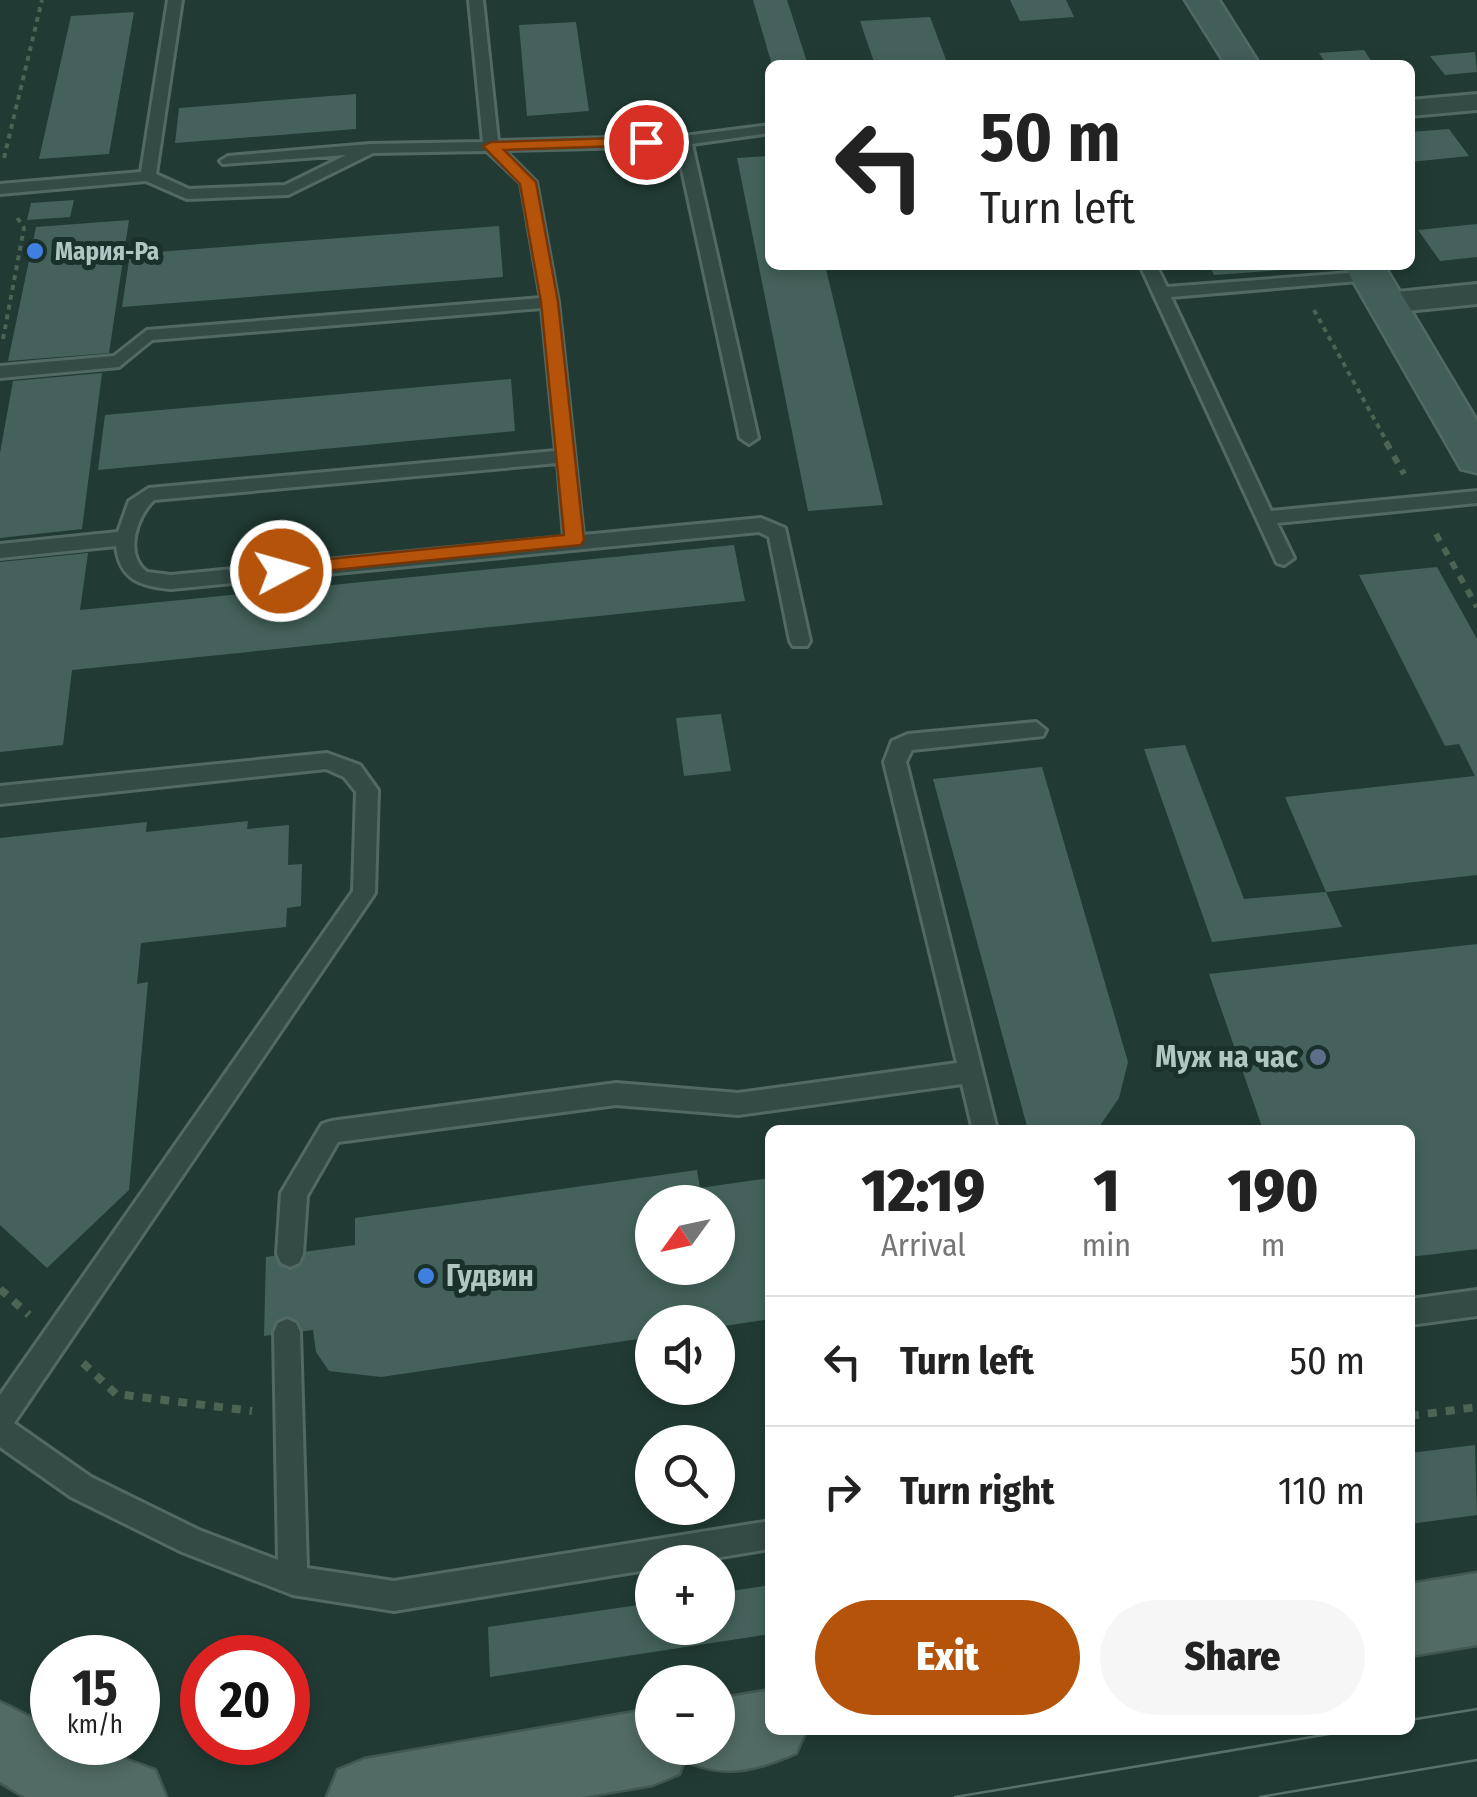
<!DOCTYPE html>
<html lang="en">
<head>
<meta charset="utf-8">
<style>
  :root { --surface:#fff; --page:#f6f6f6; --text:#222; --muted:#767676; --line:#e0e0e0; --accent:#b45309 }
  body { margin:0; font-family:"Fira Sans Condensed",sans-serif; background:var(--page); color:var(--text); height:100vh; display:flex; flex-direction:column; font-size:38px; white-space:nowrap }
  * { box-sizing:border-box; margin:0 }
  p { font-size:32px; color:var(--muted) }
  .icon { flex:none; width:55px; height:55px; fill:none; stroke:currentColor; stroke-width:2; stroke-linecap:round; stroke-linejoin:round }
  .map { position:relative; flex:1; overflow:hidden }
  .drawer { position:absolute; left:765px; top:1125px; width:650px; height:610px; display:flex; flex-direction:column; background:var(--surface); border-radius:15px; box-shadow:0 5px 15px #0003 }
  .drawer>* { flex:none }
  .hud { position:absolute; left:765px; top:60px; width:650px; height:210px; border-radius:15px; box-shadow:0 5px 15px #0003; background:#fff; color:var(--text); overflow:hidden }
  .needle { width:65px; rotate:237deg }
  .tools { position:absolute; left:635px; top:1185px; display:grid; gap:20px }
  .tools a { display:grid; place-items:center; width:100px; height:100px; border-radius:50%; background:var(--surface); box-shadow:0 5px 15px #0003; font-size:50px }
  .speed { position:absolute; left:30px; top:1635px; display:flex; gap:20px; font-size:50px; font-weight:700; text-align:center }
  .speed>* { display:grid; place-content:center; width:130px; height:130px; border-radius:50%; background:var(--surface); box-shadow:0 5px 15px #0003; line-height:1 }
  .speed small { font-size:25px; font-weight:400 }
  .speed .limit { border:15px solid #d22; background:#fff; color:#111 }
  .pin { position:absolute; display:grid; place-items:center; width:85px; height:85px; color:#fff; margin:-42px; border:5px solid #fff; border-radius:50%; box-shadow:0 2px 10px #0007 }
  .me { position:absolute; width:110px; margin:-55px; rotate:84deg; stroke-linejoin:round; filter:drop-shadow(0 0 8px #0008) }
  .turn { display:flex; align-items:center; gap:35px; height:210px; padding:0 50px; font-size:45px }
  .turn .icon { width:130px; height:130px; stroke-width:2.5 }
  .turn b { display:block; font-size:70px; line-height:85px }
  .eta { display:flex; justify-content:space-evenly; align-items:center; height:170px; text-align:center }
  .eta b { font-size:60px; font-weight:800; line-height:70px }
  .button { display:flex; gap:20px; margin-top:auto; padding:20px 50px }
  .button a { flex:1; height:115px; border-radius:60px; background:var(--accent); color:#fff; font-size:40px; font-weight:800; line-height:115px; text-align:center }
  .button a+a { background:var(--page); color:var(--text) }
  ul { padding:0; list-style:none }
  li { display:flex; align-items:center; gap:30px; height:130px; padding:0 50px; border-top:2px solid var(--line) }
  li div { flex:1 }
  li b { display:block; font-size:38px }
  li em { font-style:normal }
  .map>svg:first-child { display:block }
</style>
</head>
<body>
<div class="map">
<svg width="1477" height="1797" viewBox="0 0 1477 1797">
  <rect width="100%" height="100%" fill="#213b34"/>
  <path fill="#44625b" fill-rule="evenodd" d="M753,0H787L808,65H772Z
    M1010,0H1066L1074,17L1020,21Z
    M134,12L109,154L39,159L71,16Z
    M930,17L948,65H875L860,21Z
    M576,22L589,111L527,116L519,25Z
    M1364,50L1374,65H1327L1319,53Z
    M1475,52L1477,72L1445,75L1430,56Z
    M356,94V129L175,143L179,108Z
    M1449,129L1469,156L1410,162V132Z
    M770,156V265H825L883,505L808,511L737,158Z
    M74,200L70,217L27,220L31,203Z
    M129,220L109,353L8,361L36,227Z
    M1477,224V257L1440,261L1418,230Z
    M499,226L503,277L122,307L130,254Z
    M1209,265H1280L1282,270L1214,275Z
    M102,373L82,529L0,538V453L13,381Z
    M511,379L515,431L98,470L105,415Z
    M734,545L745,601L72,670L63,745L0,752V562L88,553L80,610Z
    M1437,567L1477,639V875L1326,892L1285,797L1475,776L1459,744L1445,746L1359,575Z
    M721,714L731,771L684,776L676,718Z
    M1185,745L1244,899L1326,892L1342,927L1212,942L1144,749Z
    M1042,767L1128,1062L1119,1098L1097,1130H1028L933,779Z
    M248,821L247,829L289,825L288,865L302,864L301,906L287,908L286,927L141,943L137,984L148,982L129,1190L47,1268L0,1225V838L147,822L146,832Z
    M1477,944V1249L1410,1257V1130H1263L1209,974Z
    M697,1170L700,1188L770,1178V1319L718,1327V1322H652V1337L381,1377L329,1371L316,1352L313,1330L264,1336L266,1257L355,1245V1218ZM652,1202H718V1268H652Z
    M1475,1445L1477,1515L1410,1524V1453Z
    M770,1585V1634L490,1677L488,1627L652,1603V1628H718V1593Z"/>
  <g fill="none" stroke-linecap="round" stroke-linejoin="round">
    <g stroke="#526963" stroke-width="6">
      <path id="lane" d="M168,0H182L156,174L189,189L285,185L346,155L223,164L220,161L228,156L370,144L483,142L469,0H483L498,141L684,136L770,125V133L692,144L758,438L749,444L740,438L677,146L504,150L536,182L558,302L583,535L761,518L785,528L810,641L807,646H793L790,641L769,537L759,532L171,589C140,586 120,580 116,546L0,558V544L118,532L129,501L149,488L556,451L542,308L152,340L119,367L0,378V366L114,356L147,330L541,298L521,183L487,151L373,153L288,195L187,199L146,181L0,194V184L141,172ZM558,463L564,537L171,575L147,572C124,555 136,517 154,500Z
        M1140,265H1156L1167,287L1376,271L1378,275L1370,280L1171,297L1271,511L1477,491V503L1277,523L1294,558L1284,565L1277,563Z
        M1036,722L1046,730L1043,736L912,750L906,762L997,1130H973L962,1084L738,1115L616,1105L338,1142L307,1196L303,1254L299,1263L290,1267L281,1263L277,1254L281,1193L322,1124L331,1121L616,1083L738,1093L957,1063L884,762L892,741L908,734Z
        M327,753L360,765L378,790L375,893L14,1423L91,1477L199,1530L278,1560L274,1332L278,1323L287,1319L296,1323L300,1332L307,1568L394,1581L770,1521V1549L690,1562H652V1569L394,1611L293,1595L182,1552L71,1497L0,1447V1395L353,891L356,792L344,777L326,769L0,804V786Z
        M1477,1290V1316L1410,1325V1299Z"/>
    </g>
    <g stroke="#526963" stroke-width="6">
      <path id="street" d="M1477,94V110L1410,116V100Z
        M1477,284V304L1387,313L1376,310L1371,303L1376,296L1387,293Z"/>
    </g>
    <g stroke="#526963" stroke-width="5">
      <path id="secondary" d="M1185,0H1219L1260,65H1226Z
        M1344,265H1384L1477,421V473L1461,469Z"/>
    </g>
    <g stroke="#415752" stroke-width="5">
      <path id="primary" d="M1477,1573V1645L1410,1656V1584Z
        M770,1690V1730H806L796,1753C759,1769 729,1778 691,1763L687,1753L679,1774L652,1785L582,1797H327L338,1770L365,1759L652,1709V1748H718V1699Z
        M0,1702L52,1728V1742H77L155,1770L166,1797H25L0,1782Z"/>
    </g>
    <path stroke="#4b6453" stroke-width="4" stroke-dasharray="5 5" stroke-linecap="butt" d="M4,158L42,0
      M1314,310L1388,444
      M3,339L24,228L16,216"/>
    <path stroke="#4b6453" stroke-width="6" stroke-dasharray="8 8" stroke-linecap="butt" d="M1386,442L1404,474
      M1436,534L1477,607"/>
    <path stroke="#4b6453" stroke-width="8" stroke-dasharray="9 9" stroke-linecap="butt" d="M0,1289L29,1315
      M83,1363L116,1394L252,1411
      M1410,1416L1477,1407"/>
    <use href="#lane" fill="#344b45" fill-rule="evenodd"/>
    <use href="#street" fill="#344b45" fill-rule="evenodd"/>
    <use href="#secondary" fill="#425e58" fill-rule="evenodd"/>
    <use href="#primary" fill="#526b65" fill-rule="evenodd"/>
    <path stroke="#56726b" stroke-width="2.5" d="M1410,1720L1477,1709
      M955,1797L1353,1730
      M1260,1797L1477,1760"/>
  </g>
  <path fill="#b45309" stroke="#753606" stroke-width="2.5" d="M646,137L651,139V145L504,150L536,182L558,302L584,540L581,545L274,576L271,571L281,564L564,535L541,302L520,184L483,146L491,142Z"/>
  <g fill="#3f7fe0" stroke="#1a302a" stroke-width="4">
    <circle cx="35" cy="251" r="10"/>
    <circle cx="426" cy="1276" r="10"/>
  </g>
  <circle fill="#5c6f8a" stroke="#1a302a" stroke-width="4" cx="1318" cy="1057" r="10"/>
  <g text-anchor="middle" stroke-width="10" stroke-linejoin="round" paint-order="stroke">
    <g font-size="25" font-weight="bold" fill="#afc7c2" stroke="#1a302a" text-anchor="start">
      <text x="55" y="260">Мария-Ра</text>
    </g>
    <g font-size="30" font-weight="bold" fill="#afc7c2" stroke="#1a302a" text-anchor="end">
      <text x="1298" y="1067">Муж на час</text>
      <text x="446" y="1286" text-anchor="start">Гудвин</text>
    </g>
  </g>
</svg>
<div class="tools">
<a><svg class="needle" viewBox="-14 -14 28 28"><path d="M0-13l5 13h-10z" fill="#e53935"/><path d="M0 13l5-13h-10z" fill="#767676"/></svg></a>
<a><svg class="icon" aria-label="sound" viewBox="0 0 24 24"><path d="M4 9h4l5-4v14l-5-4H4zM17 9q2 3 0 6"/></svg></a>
<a><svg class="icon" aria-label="search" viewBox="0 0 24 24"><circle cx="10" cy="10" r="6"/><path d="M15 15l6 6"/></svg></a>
<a>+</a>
<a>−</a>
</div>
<div class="speed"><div>15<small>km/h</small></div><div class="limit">20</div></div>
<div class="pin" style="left:646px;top:142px;background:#d93025"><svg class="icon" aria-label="arrive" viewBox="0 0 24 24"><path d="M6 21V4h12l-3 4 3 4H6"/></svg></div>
<svg class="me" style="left:281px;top:571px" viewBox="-20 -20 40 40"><circle r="17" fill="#b45309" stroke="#fff" stroke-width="3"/><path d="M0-11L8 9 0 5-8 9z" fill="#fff"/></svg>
<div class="hud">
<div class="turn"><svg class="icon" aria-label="left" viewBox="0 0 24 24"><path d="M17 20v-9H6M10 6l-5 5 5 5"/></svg><div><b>50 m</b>Turn left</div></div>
</div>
<section class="drawer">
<div class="eta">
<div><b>12:19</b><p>Arrival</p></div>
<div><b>1</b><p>min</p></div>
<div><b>190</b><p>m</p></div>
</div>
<ul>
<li><svg class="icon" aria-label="left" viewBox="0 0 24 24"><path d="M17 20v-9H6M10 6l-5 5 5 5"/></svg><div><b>Turn left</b></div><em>50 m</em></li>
<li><svg class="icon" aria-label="right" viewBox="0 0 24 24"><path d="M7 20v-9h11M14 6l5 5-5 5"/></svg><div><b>Turn right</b></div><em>110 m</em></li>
</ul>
<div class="button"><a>Exit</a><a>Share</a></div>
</section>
</div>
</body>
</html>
